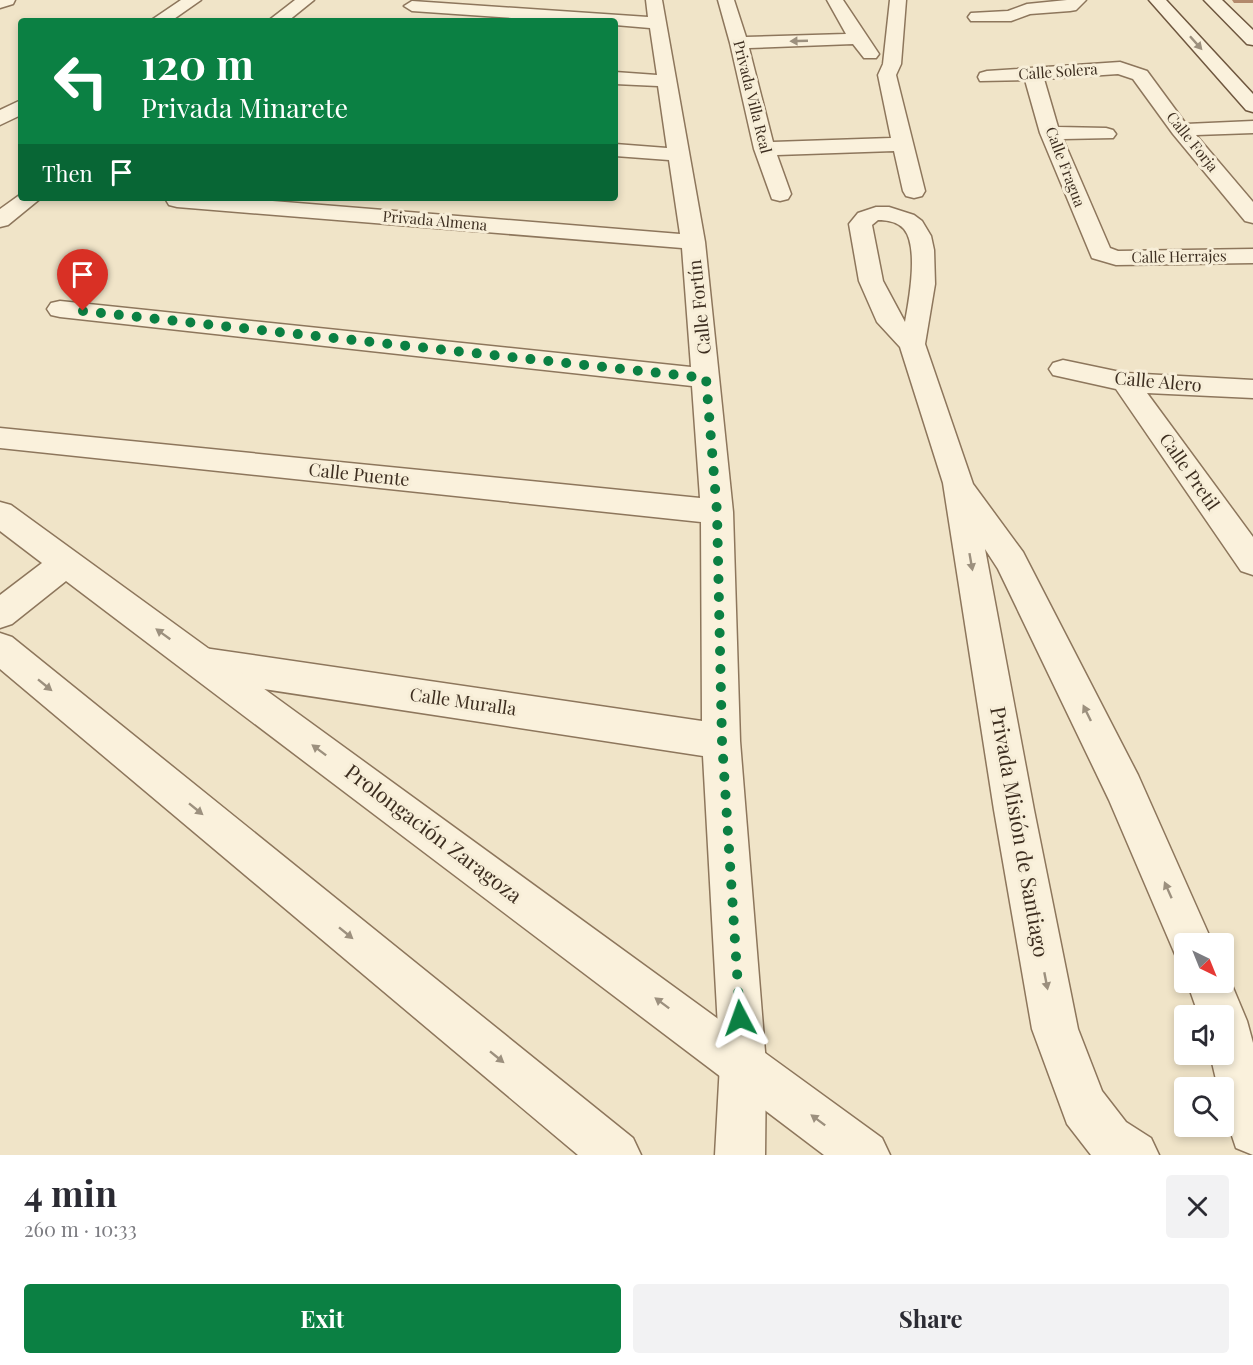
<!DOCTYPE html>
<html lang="en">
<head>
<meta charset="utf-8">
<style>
  :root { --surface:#fff; --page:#f2f2f3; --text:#2b2b33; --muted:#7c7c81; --accent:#0b8043 }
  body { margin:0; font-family:"Playfair Display",serif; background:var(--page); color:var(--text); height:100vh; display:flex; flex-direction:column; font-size:22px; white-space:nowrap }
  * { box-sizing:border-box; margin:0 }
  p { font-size:20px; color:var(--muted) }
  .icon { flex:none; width:33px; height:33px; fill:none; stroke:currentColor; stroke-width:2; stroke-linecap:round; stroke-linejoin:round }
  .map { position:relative; height:1155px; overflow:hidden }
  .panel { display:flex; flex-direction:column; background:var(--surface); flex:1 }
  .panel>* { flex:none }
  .guide { position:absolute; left:18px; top:18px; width:600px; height:183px; border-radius:6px; box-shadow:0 3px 9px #0003; background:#0b8043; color:#fff; overflow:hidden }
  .needle { width:39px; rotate:137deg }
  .controls { position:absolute; left:1174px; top:933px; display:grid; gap:12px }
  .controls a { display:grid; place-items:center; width:60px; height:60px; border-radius:6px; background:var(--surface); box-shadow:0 3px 9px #0003; font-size:30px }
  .pin { position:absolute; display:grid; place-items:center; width:51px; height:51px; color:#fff; margin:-62px -26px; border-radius:50% 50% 50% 0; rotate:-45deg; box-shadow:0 0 6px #0007 }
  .pin .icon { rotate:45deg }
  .me { position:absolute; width:66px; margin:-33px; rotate:356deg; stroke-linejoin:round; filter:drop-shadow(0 0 4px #0008) }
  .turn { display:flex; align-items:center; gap:21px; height:126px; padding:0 24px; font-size:27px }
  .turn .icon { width:78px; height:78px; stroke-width:2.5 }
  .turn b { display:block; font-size:42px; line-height:51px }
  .then { display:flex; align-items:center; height:57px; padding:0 24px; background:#0003; gap:12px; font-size:22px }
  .round { display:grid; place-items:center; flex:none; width:63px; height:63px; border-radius:6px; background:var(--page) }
  .headline { display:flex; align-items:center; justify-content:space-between; height:102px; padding:0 24px }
  h1 { font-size:36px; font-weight:700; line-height:45px }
  .button { display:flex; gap:12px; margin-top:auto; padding:12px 24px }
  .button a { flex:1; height:69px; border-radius:6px; background:var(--accent); color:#fff; font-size:24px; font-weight:700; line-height:69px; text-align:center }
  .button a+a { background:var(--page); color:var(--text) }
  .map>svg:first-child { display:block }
</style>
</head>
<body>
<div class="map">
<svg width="1253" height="1155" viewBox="0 0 1253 1155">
  <rect width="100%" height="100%" fill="#f0e4c8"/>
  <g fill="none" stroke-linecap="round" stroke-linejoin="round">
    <g stroke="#8d765c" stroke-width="3">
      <path id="minor" d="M0,0H15L13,4L0,8Z
        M181,0H201L171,21H150Z
        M295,0H314L288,21H268Z
        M646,0H662L705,242L733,512L740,741L766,1064L765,1155H715L720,1064L703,756L204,680L191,675L186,664L191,653L204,648L702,721L701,522L0,448V428L700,498L692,386L60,317L51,315L47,309L51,303L60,301L691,367L682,248L177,207L169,205L166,200L167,198H235L680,234L669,160L615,156V144L667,148L658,86L615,84V72L657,75L650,28L615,25V21H555L412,11L404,6L412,1L648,17Z
        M718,0H734L746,37L846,34L827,0H843L879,54L876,58H864L853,44L749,48L773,142L891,138L878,75L883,64L890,0H906L901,64L896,75L925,191L922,196L914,198L906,196L903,191L894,151L777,155L791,194L788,199L780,201L772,199L754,149L730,43Z
        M1067,0H1086L1076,10L1070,11L1030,14L1011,21H971L968,17L971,13L1008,11L1027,4Z
        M1120,62L1147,71L1186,124L1253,121V133L1196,135L1253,202V223L1245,221L1173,134L1133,79L1118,74L1044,79L1058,127L1106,128L1113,130L1116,134L1113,138L1063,139L1110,248L1118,251L1253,249V263L1116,265L1092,258L1040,133L1025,80L980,81L978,77L980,73L987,71Z
        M21,100V115L0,125V110Z
        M21,194V198H41L8,225L0,227V209Z
        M876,207H889L914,215L922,221L931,236L934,250L935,284L925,344L973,484L1023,552L1138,775L1213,944H1185V963L1177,959L1109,800L998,569L985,549L1034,810L1078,1029L1102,1091L1126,1122L1151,1138L1159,1155H1091L1067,1124L1032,1029L994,810L943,483L900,347L877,322L859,281L849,224L858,213ZM878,220C887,220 898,222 904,229C919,247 909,300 905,322L883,281L872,225Z
        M1063,360L1125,373L1253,380V398L1147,393L1253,537V575L1241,571L1116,389L1053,375L1049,369L1053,363Z
        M1224,966L1247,1021L1253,1043V1155L1236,1148L1224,1112V1088H1218L1210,1054H1224V1016H1199L1187,982H1224Z"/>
    </g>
    <g stroke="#8d765c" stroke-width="3">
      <path id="tertiary" d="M0,502L11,505L882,1138L890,1155H824L66,581L12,624L0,628V595L42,563L0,531Z
        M0,633L12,637L633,1138L641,1155H578L0,669Z"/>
    </g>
    <g stroke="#6f573f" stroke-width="3">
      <path id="secondary" d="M1149,0H1166L1253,94V112L1246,110Z
        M1204,0H1222L1253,30V45L1247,44Z"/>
    </g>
    <use href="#minor" fill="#faf1dc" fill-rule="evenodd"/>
    <use href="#tertiary" fill="#faf1dc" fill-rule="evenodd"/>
    <use href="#secondary" fill="#faf1dc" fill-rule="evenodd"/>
  </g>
  <path fill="#b2896c" d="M1232,0H1253V3H1234Z"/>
  <defs><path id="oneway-solid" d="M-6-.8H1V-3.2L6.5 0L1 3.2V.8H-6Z" transform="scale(1.5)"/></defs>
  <g fill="#9c907e">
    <use href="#oneway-solid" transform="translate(799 41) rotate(178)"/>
    <use href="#oneway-solid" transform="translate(1196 43) rotate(48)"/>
    <use href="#oneway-solid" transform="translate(971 562) rotate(80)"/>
    <use href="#oneway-solid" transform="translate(163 634) rotate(-144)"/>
    <use href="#oneway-solid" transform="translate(45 685) rotate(39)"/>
    <use href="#oneway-solid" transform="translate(1087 713) rotate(-116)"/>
    <use href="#oneway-solid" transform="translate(319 750) rotate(-143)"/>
    <use href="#oneway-solid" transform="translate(196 809) rotate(39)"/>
    <use href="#oneway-solid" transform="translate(1168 890) rotate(-114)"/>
    <use href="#oneway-solid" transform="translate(346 933) rotate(39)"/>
    <use href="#oneway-solid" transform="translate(1046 981) rotate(79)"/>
    <use href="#oneway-solid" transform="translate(662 1003) rotate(-143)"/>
    <use href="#oneway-solid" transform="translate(497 1057) rotate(39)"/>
    <use href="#oneway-solid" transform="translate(818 1120) rotate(-143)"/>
  </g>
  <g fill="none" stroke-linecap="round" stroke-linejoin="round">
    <path stroke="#0b8043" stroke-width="10" stroke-dasharray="0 18" d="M83,311L706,378L717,512L722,741L740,1018"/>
  </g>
  <g text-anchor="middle" stroke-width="6" stroke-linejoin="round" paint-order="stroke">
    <g font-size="15" fill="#3d2e20" stroke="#f7eed8">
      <text transform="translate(1058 72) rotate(-4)" y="5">Calle Solera</text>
      <text transform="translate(752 97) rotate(76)" y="5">Privada Villa Real</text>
      <text transform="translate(1192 142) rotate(51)" y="5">Calle Forja</text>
      <text transform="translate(1065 167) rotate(69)" y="5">Calle Fragua</text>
      <text transform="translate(435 221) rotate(5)" y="5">Privada Almena</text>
      <text transform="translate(1179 257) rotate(-1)" y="5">Calle Herrajes</text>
    </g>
    <g font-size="18" fill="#3d2e20" stroke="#f7eed8">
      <text transform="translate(700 307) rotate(-96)" y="6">Calle Fortín</text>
      <text transform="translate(1158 382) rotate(5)" y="6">Calle Alero</text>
      <text transform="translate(1189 472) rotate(55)" y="6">Calle Pretil</text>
      <text transform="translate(359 475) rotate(6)" y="6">Calle Puente</text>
      <text transform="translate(463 702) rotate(8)" y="6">Calle Muralla</text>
    </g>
    <g font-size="21" fill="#3d2e20" stroke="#f7eed8">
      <text transform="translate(1019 832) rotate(80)" y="7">Privada Misión de Santiago</text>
      <text transform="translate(433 834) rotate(37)" y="7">Prolongación Zaragoza</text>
    </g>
  </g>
</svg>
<div class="controls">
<a><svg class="needle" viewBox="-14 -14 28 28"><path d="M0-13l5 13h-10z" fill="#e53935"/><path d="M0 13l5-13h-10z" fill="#7c7c81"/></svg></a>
<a><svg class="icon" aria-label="sound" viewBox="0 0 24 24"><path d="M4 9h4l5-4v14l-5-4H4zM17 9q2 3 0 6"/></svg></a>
<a><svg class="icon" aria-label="search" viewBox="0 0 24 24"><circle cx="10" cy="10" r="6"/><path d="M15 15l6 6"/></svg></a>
</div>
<div class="pin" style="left:83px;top:311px;background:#d93025"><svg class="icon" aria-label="arrive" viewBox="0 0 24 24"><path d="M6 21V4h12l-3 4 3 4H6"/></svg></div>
<svg class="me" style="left:740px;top:1018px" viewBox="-20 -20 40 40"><path d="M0-17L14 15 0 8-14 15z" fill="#0b8043" stroke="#fff" stroke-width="4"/></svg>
<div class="guide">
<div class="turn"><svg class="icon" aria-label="left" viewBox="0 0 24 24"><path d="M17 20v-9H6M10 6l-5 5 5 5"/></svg><div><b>120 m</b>Privada Minarete</div></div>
<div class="then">Then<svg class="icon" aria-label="arrive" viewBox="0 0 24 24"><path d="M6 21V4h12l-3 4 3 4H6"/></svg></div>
</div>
</div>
<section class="panel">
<div class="headline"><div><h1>4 min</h1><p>260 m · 10:33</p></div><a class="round"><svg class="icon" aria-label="close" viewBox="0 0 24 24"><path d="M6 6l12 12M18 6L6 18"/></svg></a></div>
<div class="button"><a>Exit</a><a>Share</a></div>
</section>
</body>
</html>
